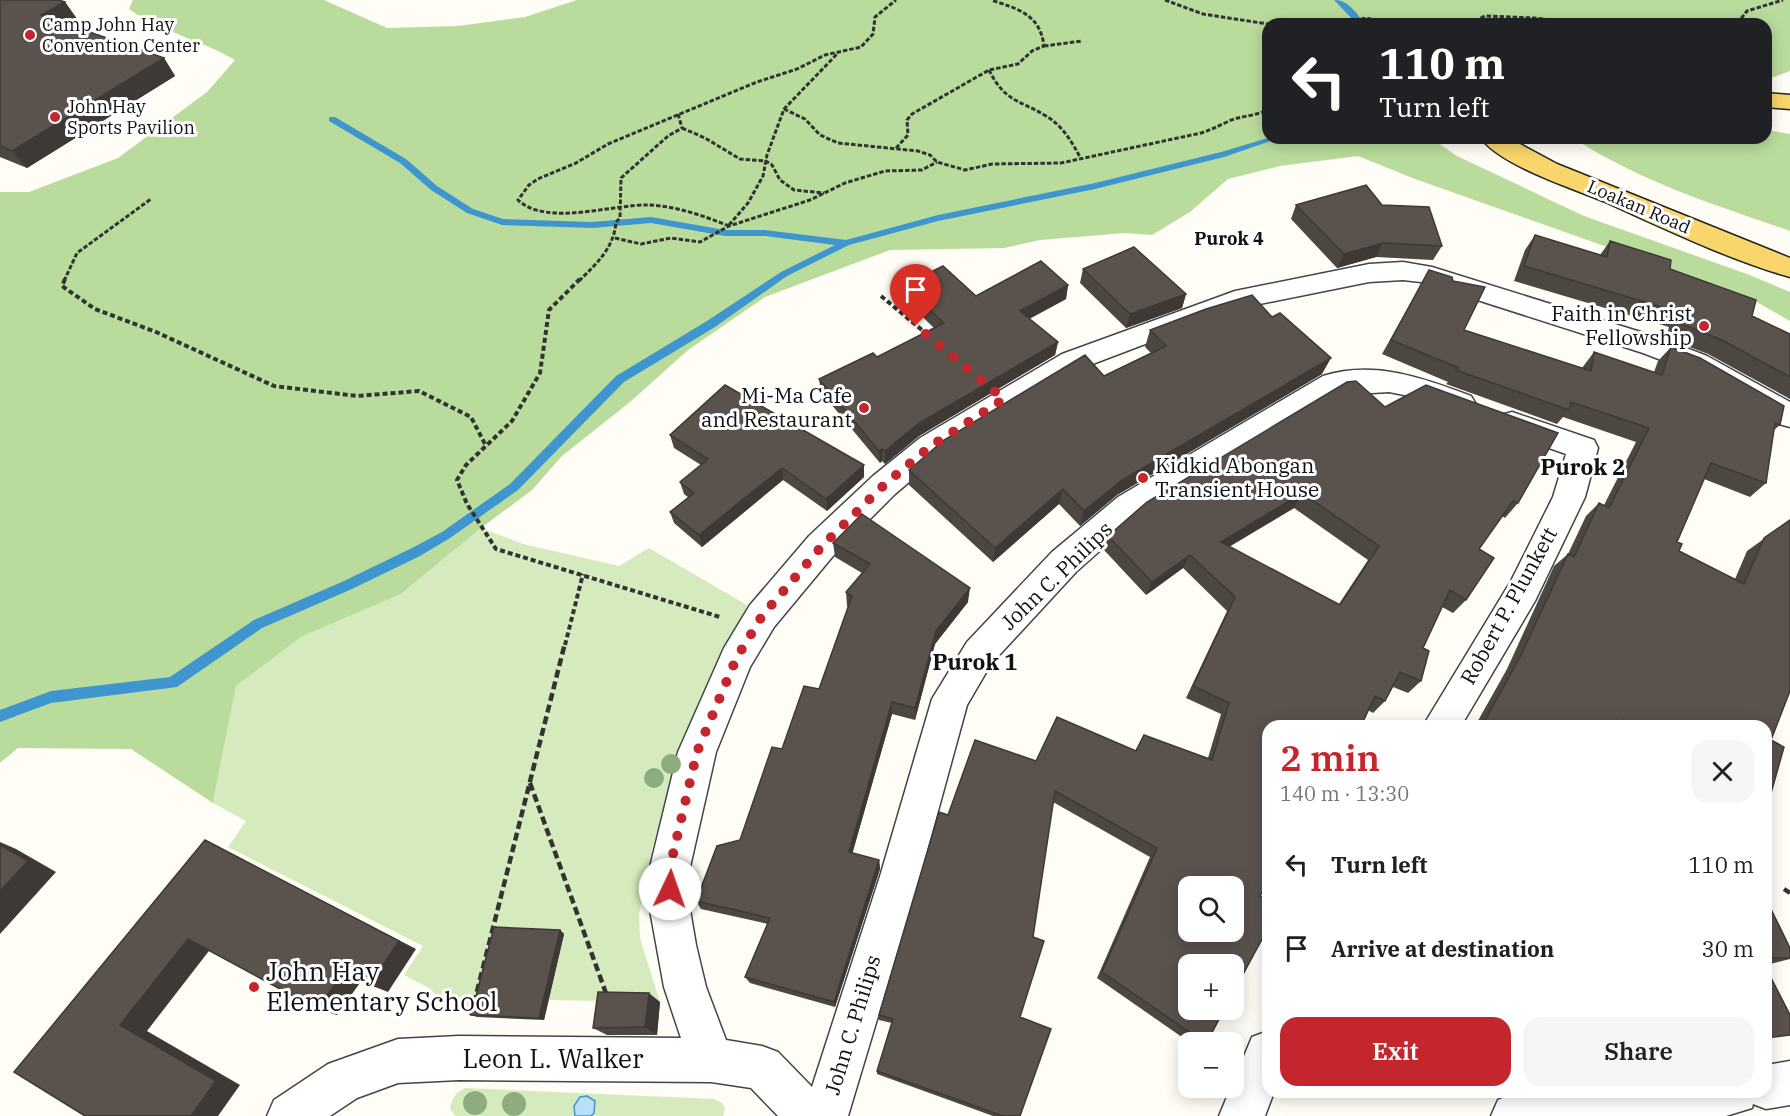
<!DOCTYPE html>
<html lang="en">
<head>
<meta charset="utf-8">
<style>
  :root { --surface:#fff; --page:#f6f6f6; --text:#202124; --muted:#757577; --accent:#c4262e }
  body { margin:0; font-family:"IBM Plex Serif",serif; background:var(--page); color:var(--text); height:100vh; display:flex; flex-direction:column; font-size:22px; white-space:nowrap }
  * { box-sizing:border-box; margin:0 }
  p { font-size:20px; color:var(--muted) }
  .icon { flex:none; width:33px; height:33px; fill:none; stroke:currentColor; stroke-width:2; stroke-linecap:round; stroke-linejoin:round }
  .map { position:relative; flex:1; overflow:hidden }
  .drawer { position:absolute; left:1262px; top:720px; width:510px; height:378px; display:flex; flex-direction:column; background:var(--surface); border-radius:18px; box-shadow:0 3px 15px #0003 }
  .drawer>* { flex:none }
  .banner { position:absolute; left:1262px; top:18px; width:510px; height:126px; border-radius:18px; box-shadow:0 3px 15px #0003; background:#202124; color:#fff; overflow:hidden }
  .controls { position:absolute; left:1178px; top:876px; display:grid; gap:12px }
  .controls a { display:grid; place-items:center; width:66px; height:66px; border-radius:12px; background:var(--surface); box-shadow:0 3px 15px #0003; font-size:30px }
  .pin { position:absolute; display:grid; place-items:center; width:51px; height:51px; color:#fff; margin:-62px -26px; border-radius:50% 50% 50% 0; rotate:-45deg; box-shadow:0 0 6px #0007 }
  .pin .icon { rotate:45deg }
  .me { position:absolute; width:66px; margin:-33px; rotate:3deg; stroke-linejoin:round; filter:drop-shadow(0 0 4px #0008) }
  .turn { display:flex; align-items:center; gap:21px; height:126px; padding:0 18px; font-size:27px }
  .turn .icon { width:78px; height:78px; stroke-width:2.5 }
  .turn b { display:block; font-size:42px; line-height:51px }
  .round { display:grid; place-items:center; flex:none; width:63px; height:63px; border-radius:18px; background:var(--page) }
  .overview { display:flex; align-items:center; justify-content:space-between; height:102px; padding:0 18px }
  h1 { font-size:36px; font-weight:600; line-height:45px; color:var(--accent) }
  .cta { display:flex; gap:12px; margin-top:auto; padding:12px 18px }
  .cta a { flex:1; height:69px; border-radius:18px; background:var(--accent); color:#fff; font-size:24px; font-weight:600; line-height:69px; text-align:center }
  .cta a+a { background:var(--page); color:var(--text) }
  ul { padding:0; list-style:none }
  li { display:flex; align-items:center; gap:18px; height:84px; padding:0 18px }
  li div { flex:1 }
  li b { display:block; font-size:22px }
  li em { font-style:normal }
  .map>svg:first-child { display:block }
</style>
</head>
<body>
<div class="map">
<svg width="1790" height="1116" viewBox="0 0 1790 1116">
  <rect width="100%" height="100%" fill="#fffdf5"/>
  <path fill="#d5ebbd" d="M481,528L523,544L619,566L649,548L747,605L737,632L683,748L667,794L652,850L639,915L640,938L660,1002L549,1000L473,1007L445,1004L429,988L404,975L423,946L228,847L246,821L213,803L236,686L301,637L401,594Z
    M465,1088L714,1099L722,1103L725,1109L723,1116H455L450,1109C452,1098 455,1093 465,1088Z"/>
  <path fill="#b9dc9c" d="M133,0H324L387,28L458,26L525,17L577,0H1790V71L1766,80V24H1268V138H1431L1457,156L1584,216L1747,274L1790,292V321L1748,297L1415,179L1358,156L1280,166L1228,179L1190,212L1152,235L1125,233L1040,240L1004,248L890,250L765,297L688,350L630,402L562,456L532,490L481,528L401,594L301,637L236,686L213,803L131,749L18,748L0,763V192H29L118,158L207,92L235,60C201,40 162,32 129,9Z
    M1766,130L1790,134V231C1713,204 1643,183 1573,138H1766Z"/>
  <path fill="#b9e0f7" stroke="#3f96cf" stroke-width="1.5" d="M587,1096L595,1101L594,1113L591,1116H575L574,1106L580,1097Z"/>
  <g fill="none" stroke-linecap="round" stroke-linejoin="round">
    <path fill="#3f96cf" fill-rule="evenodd" d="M1334,0C1349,0 1356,13 1365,24H1357Z
      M329,117H335L406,159L437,186L473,209L503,219L592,222L651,217L725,230H765L846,240L938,215L1095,183L1221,152L1268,138H1279L1224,157L1095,189L938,221L849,245L787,276L715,327L624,382L518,490L450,538L420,556L352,589L262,628L177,687L51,703L0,722V710L51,691L170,677L254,620L344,581L412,548L442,532L510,484L616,376L707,321L781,272L835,245L765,236H725L651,223L592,228L502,225L467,213L431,190L400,163L329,121Z"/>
    <g stroke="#444" stroke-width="3">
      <path id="street" d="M1403,262L1432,267L1663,339L1707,356L1790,402V427L1779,424L1687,370L1643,353L1421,282L1403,280L1369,282L1240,308L1082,368L942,454L895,494L833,556L774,627L750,667L716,752L690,867V910L696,945L706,987L726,1040L762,1046L778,1052L812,1087L881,873L932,699L967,642L1052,552L1118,497L1323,376C1374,360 1423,378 1471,396L1476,404L1471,412L1461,415L1409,396L1389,392L1338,395L1140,515L1076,572L991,664L967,705L921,873L848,1116H778L751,1088L711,1082L459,1080L398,1083L357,1098L330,1116H267L274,1100L328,1064L398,1039L459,1036L681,1038L664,987L650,910V867L678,752L724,648L750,605L809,536L873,476L920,438L1062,354L1235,291L1369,264Z
        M1512,412L1594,440L1598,448L1585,497L1535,601L1461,726H1423L1511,581L1553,497L1566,454L1501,431L1497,423L1501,415Z
        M1268,1031V1092H1274L1265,1116H1219L1252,1037Z
        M1790,1061V1105L1766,1109L1753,1104L1752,1108L1726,1116H1491L1498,1100L1514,1093L1766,1092V1065Z"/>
    </g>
    <g stroke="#222" stroke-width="3">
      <path id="primary" d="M1766,93L1790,95V109L1766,107Z
        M1481,138H1509L1557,164L1790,258V277C1729,260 1661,227 1603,201C1571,188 1500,165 1481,138Z"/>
    </g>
    <path stroke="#333" stroke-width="3" stroke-dasharray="4.5 2" stroke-linecap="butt" d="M1165,0L1203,14L1268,24
      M1342,24L1366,18L1389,24
      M1469,24L1485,16L1534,18L1583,24
      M1651,24L1740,20L1747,11L1783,0
      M1044,46L1082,41
      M989,70C1005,102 1018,99 1046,116C1063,126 1072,142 1081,159
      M784,109L805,119L820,135L838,143L918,151L930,155L937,162L965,170L992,164L1061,163L1201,133C1211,130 1218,126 1227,122C1240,115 1256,117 1268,109
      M678,114L682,128
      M682,128L705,138L740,159L766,161L772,165L780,180L794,190L824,193
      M896,148L908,135L907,120L912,114L989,70L1018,64L1032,51L1044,46C1040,14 1018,9 991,0
      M729,225L748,203L763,176L767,155L784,109L838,53
      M729,226C704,216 676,206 649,205C612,204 547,227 518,200L529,185L538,179L576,163L608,144L757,82L797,69L825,55L861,47L873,34L875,17L896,0
      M615,238L641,244L671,238L700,242L729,226L810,200L845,183L885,171L922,170L937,162
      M64,281L77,253L151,199
      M579,281C597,263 614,248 616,222L620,218L621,178L668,136L682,128"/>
    <path stroke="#333" stroke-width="4" stroke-dasharray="5 3" stroke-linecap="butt" d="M65,279L62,286L95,309L156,332L274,386L357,396L419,391L471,417L486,446
      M580,279L549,310L540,373L512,421L466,465L457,480L467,504L496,549L720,617
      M881,296L928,335
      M565,645L583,574"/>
    <path stroke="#333" stroke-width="4.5" stroke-dasharray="8 4" stroke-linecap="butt" d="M530,783L607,996
      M1784,889L1790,893
      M471,1015L565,643"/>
    <use href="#street" fill="#fff" fill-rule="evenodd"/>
    <use href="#primary" fill="#f9d66b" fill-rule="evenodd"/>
  </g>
  <g fill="#8dad7f">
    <circle cx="671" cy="764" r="10"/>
    <circle cx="654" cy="778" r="10"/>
    <circle cx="475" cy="1103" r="12"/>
    <circle cx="514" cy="1104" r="12"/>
  </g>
  <path fill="#4d4742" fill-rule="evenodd" d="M0,0L65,2L77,19L67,25L164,58L175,76L27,168L0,157Z
    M1296,205H1382L1442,246L1433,260L1376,257L1337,268L1291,219Z
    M1535,235L1600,255L1610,241L1670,269L1752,316L1790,334V399L1708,354L1666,338L1669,327L1514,281L1525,250Z
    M1083,269L1186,294L1182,308L1126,328L1080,283Z
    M1429,270L1464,330L1582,368L1594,352L1654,372L1658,361L1671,347L1780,425L1774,430L1766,483L1750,497L1704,479L1677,542L1679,551L1735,579L1747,551L1790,520L1771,740L1769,800L1766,801V726H1475L1507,669L1554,566L1568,554L1586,516L1599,503L1604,505L1636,442L1563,417L1557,424L1446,384L1448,382L1382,354Z
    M1068,285L1066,299L1029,319L1058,342L1055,355L919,436L885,464L882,461L880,463L821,392L819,379L877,357L934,328L904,299V286L976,296Z
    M1150,330L1322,374L1117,495L1080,526L1059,504L993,562L909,485V470L1151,353L1145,347Z
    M1385,407L1518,503L1505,518L1502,516L1479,549L1466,600L1453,613L1442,607L1423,648L1421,681L1408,693L1393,687L1385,701L1373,713L1368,710L1260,896L1207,1042H1189L1097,978L1150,857L1053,802L1020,1017V1116H993L877,1074V1071L892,1023L879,1020V1015L948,815L1036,761L1135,751L1144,735L1208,758L1221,714L1186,698L1227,611L1183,568L1146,595L1104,550L1108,536ZM1294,508L1368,560L1339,604L1229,547Z
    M670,435L864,477L827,511L783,480L702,547L674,523L670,512L689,498L684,494L680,482L701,465L674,448Z
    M833,543L968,602L935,644L915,720L892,714L852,853L879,860L880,869L835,1007L750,983L745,977L768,924L701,909L696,901L740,840L782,749L819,689L848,607L847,606L846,592L862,573L835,557Z
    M1766,899L1790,948V959L1766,965Z
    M560,930L564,934L544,1020L477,1017L471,1015Z
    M660,1002L657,1035H607L593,1028Z"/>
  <path fill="#3f3936" d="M65,2L77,19L53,33L41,15Z
    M164,58L175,76L27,168L12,151Z
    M1383,243L1376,257L1337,268L1344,254Z
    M1068,285L1066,299L1018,325L1020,311Z
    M1186,294L1182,308L1126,328L1130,314Z
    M1058,342L1055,355L919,436L885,464V451L919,423Z
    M1331,358L1322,374L1117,495L1080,526L1084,511L1122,480Z
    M882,449V461L880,463L879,451Z
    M864,465V477L827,511L826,499Z
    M782,468L783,480L702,547L699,535Z
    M1063,489L1059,504L993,562L995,548Z
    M1302,493L1294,508L1213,556L1221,542Z
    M1190,555L1183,568L1146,595L1152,582Z
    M970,588L968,602L935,644L915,720V708L936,631Z
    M892,702V714L850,862L849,852Z
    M205,840L416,949L388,992L370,985Z
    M0,842L16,849L56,872L0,934Z
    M879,860L880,869L835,1007L834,1002Z
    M560,930L564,934L544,1020L539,1018Z
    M188,939L212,947L147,1031L240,1085L218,1116H191L120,1025Z
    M344,972L362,980L337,1015L317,1009Z
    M649,993L660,1002L657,1035L645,1027Z"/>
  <path fill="#5a524d" stroke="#3f3936" stroke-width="1.5" fill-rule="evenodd" d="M0,0H59L65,2L41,15L164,58L12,151L0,146Z
    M1366,185L1382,205L1429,207L1442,246L1383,243L1344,254L1296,205Z
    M1535,235L1607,257L1610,241L1671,260L1670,269L1756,300L1752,316L1790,334V377L1722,340L1679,323L1682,313L1524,266Z
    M1134,247L1186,294L1130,314L1083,269Z
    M1041,261L1068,285L1020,311L1058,342L919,423L885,451L882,449L879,451L819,379L873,353L877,357L944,323L904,286L943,266L976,296Z
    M1429,270L1452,277L1453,281L1485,287L1464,330L1591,371L1594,352L1662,375L1671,347L1700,358L1784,406L1780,425L1775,423L1766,483L1711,463L1677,542L1682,544L1679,551L1744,584L1764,538L1790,520V691L1771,740L1784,747L1769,800L1766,797V726H1633L1623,720L1620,726H1482L1520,657L1568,554L1574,557L1599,503L1609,508L1649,428L1571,402L1569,410L1456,370L1459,368L1391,340Z
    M1252,295L1272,317L1280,313L1331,358L1122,480L1084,511L1063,489L995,548L909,470L944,440L1085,355L1104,376L1166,346L1150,330L1206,309Z
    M1356,381L1385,407L1426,385L1558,433L1518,503L1513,501L1479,549L1494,558L1466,600L1450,590L1423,648L1429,651L1421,681L1400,672L1385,701L1375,696L1361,726H1268V883L1260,896L1268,901V928L1233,993V964H1188V1010H1224L1207,1042H1204L1102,972L1157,848L1055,791L1033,937L1044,941L1020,1017L1051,1029L1020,1116H1003L877,1071L893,1019L879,1015L939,812L948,815L975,740L1036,761L1057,717L1136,751L1144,735L1212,760L1229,703L1193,686L1235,597L1190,555L1152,582L1108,536L1147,502L1347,382ZM1302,493L1379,546L1340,605L1221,542ZM1188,886H1233V932H1188Z
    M725,385L864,465L826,499L782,468L699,535L670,512L694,493L680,482L708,459L670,435Z
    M862,514L970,588L936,631L915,708L892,702L849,852L879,860L834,1002L745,977L770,918L696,901L717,846L740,840L772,747L782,749L804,686L819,689L852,596L846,592L870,564L833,543Z
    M205,840L399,941L370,985L344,972L317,1009L188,939L120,1025L216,1081L191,1116H85L14,1072Z
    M0,845L28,861L0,891Z
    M1766,899L1790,948V958H1766Z
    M494,927L560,930L539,1018L471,1015Z
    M1766,968L1790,1015V1035L1766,1038Z
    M598,992L649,993L645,1027L593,1028Z"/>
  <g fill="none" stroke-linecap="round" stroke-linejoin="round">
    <path stroke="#c4262e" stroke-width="10" stroke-dasharray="0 18" d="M670,889V867L697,752L736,659L762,616L822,546L884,485L931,446L1004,399L916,326"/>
  </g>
  <g fill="#c4262e" stroke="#fff" stroke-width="2">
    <circle cx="30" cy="35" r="6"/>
    <circle cx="55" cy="117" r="6"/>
    <circle cx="1704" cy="326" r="6"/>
    <circle cx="864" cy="408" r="6"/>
    <circle cx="1143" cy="478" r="6"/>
    <circle cx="254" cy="987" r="6"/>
  </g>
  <g text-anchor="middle" stroke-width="6" stroke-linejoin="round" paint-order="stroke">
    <g font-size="18" fill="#111" stroke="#fff" text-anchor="start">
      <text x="42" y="31">Camp John Hay<tspan x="42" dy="21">Convention Center</tspan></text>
      <text x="67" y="113">John Hay<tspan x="67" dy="21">Sports Pavilion</tspan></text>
    </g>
    <g font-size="18" fill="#111" stroke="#fff">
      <text transform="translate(1639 207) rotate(23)" y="6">Loakan Road</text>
    </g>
    <g font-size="18" font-weight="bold" fill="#111" stroke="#fff">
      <text x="1229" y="245">Purok 4</text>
    </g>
    <g font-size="21" fill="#111" stroke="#fff" text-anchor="end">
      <text x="1692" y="321">Faith in Christ<tspan x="1692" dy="24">Fellowship</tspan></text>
      <text x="852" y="403">Mi-Ma Cafe<tspan x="852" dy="24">and Restaurant</tspan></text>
      <text x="1155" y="473" text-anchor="start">Kidkid Abongan<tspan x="1155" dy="24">Transient House</tspan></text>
    </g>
    <g font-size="21" fill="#111" stroke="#fff">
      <text transform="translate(1057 576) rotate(-44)" y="7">John C. Philips</text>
      <text transform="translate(1509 606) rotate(-61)" y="7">Robert P. Plunkett</text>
      <text transform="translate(853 1025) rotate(-73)" y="7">John C. Philips</text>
    </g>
    <g font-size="22" font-weight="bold" fill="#111" stroke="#fff">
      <text x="1583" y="475">Purok 2</text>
      <text x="975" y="670">Purok 1</text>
    </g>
    <g font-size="26" fill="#111" stroke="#fff" text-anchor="start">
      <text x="266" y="981">John Hay<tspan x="266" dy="30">Elementary School</tspan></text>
    </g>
    <g font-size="26" fill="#111" stroke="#fff">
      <text x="553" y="1068">Leon L. Walker</text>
    </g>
  </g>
</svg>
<div class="controls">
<a><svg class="icon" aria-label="search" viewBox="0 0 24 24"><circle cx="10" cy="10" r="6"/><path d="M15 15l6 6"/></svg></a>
<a>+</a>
<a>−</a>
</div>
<div class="pin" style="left:916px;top:326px;background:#d93025"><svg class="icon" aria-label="arrive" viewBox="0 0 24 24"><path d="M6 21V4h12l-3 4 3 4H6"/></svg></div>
<svg class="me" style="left:670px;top:889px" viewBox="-20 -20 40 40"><circle r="19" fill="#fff"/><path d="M0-13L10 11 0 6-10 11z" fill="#c4262e"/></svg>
<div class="banner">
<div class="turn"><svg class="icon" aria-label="left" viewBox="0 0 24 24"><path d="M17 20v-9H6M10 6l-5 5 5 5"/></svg><div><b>110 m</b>Turn left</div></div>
</div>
<section class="drawer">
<div class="overview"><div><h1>2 min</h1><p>140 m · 13:30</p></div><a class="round"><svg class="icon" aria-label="close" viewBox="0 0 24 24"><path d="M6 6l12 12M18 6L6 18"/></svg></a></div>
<ul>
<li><svg class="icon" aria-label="left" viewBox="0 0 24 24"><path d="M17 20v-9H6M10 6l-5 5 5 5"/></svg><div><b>Turn left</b></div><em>110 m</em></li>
<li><svg class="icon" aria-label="arrive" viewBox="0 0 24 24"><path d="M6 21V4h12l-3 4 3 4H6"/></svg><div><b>Arrive at destination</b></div><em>30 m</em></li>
</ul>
<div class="cta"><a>Exit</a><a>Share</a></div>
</section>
</div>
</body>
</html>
